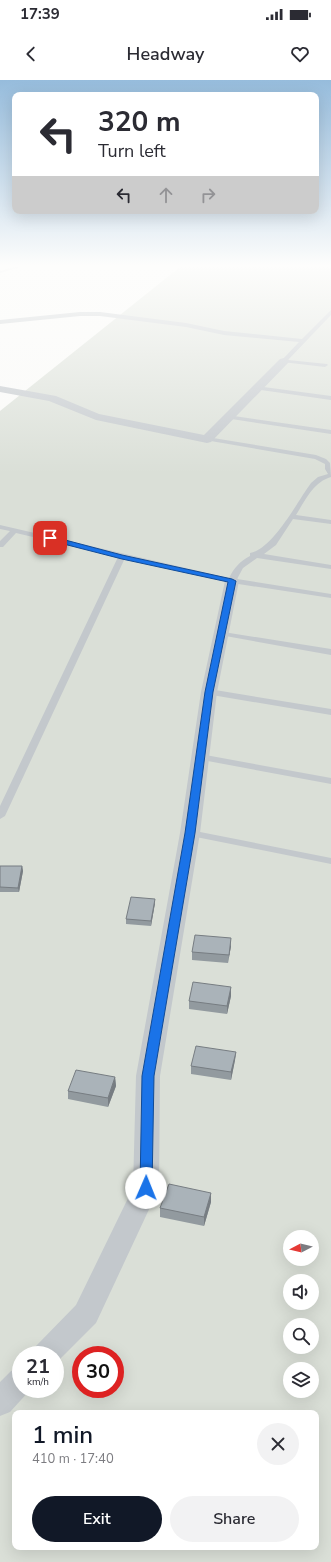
<!DOCTYPE html>
<html lang="en">
<head>
<meta charset="utf-8">
<style>
  :root { --surface:#fff; --page:#f2f2f3; --text:#2b2b33; --muted:#7c7c81; --accent:#111827 }
  body { margin:0; font-family:"Nunito Sans",sans-serif; background:var(--page); color:var(--text); height:100vh; display:flex; flex-direction:column; font-size:15px; white-space:nowrap }
  * { box-sizing:border-box; margin:0 }
  p { font-size:13px; color:var(--muted) }
  .icon { flex:none; width:22px; height:22px; fill:none; stroke:currentColor; stroke-width:2; stroke-linecap:round; stroke-linejoin:round }
  .map { position:relative; flex:1; overflow:hidden }
  .details { position:absolute; left:12px; top:1330px; width:307px; height:140px; display:flex; flex-direction:column; background:var(--surface); border-radius:8px; box-shadow:0 4px 16px #0002 }
  .details>* { flex:none }
  .hud { position:absolute; left:12px; top:12px; width:307px; height:122px; border-radius:8px; box-shadow:0 4px 16px #0002; background:#fff; color:var(--text); overflow:hidden }
  .needle { width:26px; rotate:263deg }
  .controls { position:absolute; left:283px; top:1150px; display:grid; gap:8px }
  .controls a { display:grid; place-items:center; width:36px; height:36px; border-radius:50%; background:var(--surface); box-shadow:0 4px 16px #0002; font-size:20px }
  .speed { position:absolute; left:12px; top:1266px; display:flex; gap:8px; font-size:20px; font-weight:700; text-align:center }
  .speed>* { display:grid; place-content:center; width:52px; height:52px; border-radius:50%; background:var(--surface); box-shadow:0 4px 16px #0002; line-height:1 }
  .speed small { font-size:10px; font-weight:400 }
  .speed .limit { border:6px solid #d22; background:#fff; color:#111 }
  .pin { position:absolute; display:grid; place-items:center; width:34px; height:34px; color:#fff; margin:-17px; border-radius:8px; box-shadow:0 2px 6px #0006 }
  .me { position:absolute; width:44px; margin:-22px; rotate:1deg; stroke-linejoin:round; filter:drop-shadow(0 0 3px #0008) }
  .turn { display:flex; align-items:center; gap:14px; height:84px; padding:0 20px; font-size:18px }
  .turn .icon { width:52px; height:52px; stroke-width:2.5 }
  .turn b { display:block; font-size:28px; line-height:34px }
  .lanes { display:flex; align-items:center; height:38px; padding:0 20px; background:#0003; justify-content:center; gap:20px; direction:ltr }
  .lanes .off { opacity:.35 }
  .round { display:grid; place-items:center; flex:none; width:42px; height:42px; border-radius:21px; background:var(--page) }
  .overview { display:flex; align-items:center; justify-content:space-between; height:68px; padding:0 20px }
  h1 { font-size:24px; font-weight:600; line-height:30px; color:var(--accent) }
  .primary-button { display:flex; gap:8px; margin-top:auto; padding:8px 20px }
  .primary-button a { flex:1; height:46px; border-radius:24px; background:var(--accent); color:#fff; font-size:16px; font-weight:600; line-height:46px; text-align:center }
  .primary-button a+a { background:var(--page); color:var(--text) }
  .status { display:flex; justify-content:space-between; align-items:center; height:28px; padding:0 20px; background:var(--surface); direction:ltr }
  .status svg { height:11px; fill:currentColor }
  header { display:flex; justify-content:space-between; align-items:center; height:52px; padding:0 20px; background:var(--surface); font-size:18px; font-weight:600 }
  .map>svg:first-child { display:block }
</style>
</head>
<body>
<div class="status"><b>17:39</b><svg viewBox="0 0 49 12"><path d="M0 12V9h3v3zM5 12V6h3v6zM10 12V3h3v9zM15 12V0h3v12zM26 1h20v11H26zM47 4h2v5h-2z"/></svg></div>
<header><svg class="icon" aria-label="back" viewBox="0 0 24 24"><path d="M15 5l-7 7 7 7"/></svg>Headway<svg class="icon" aria-label="heart" viewBox="0 0 24 24"><path d="M12 20l-8-8c-3-5 5-10 8-4 3-6 11-1 8 4z"/></svg></header>
<div class="map">
<svg width="331" height="1482" viewBox="0 0 331 1482">
  <rect width="100%" height="100%" fill="#fafaf8"/>
  <path fill="#dadfd7" fill-rule="evenodd" d="M180,187H331V1482H0V331ZM290,1157H312V1179H290ZM290,1201H312V1223H290ZM290,1245H312V1267H290ZM21,1275H55V1309H21ZM81,1275H115V1309H81ZM290,1289H312V1311H290ZM15,1333H316V1467H15Z"/>
  <g fill="none" stroke-linecap="round" stroke-linejoin="round">
    <path fill="#c3c8cc" fill-rule="evenodd" d="M15,187H21L0,193V191Z
      M331,230V235L288,280L327,284L328,285L325,287L282,282V280L299,262L224,255L186,247L100,236H80L0,244V240L80,232H100L186,243L224,251L302,259Z
      M256,306L331,316V320L254,309L253,308Z
      M227,335L331,350V354L225,338V336Z
      M207,357L316,375L326,379L330,383L331,397C313,402 305,421 296,435L331,440V444L293,439L276,465L264,474L331,485V489L257,478L243,488L237,499L331,514V518L232,503L125,478L5,736L0,739V726L118,477L16,453L3,467H0V461L10,451L0,449V445L229,498C234,488 240,481 250,476V473C273,469 297,422 311,403L318,397L328,394L325,389V384L315,379L205,360V358Z
      M217,551L331,569V575L220,555L216,553Z
      M209,609L331,629V635L206,614L205,612L206,610Z
      M200,674L331,698V704L197,679L195,677L197,675Z
      M190,750L331,778V784L186,755L185,753L186,751Z"/>
    <path fill="#c3c8cc" fill-rule="evenodd" d="M284,278L288,279L289,281L288,283L211,362L207,363L96,340L49,321L0,312V306L56,316L99,334L204,355L280,279Z
      M232,497L237,498L239,501L217,612L200,753L160,996L159,1108L96,1243L55,1284V1275H32L36,1266L76,1225L133,1108L136,996L180,753L201,612L225,501L227,498Z
      M21,1287V1309H31L10,1332L0,1336V1302L11,1291Z"/>
  </g>
  <path fill="#929a9f" d="M0,786H22L23,791L19,812H0Z
    M155,823L151,846L126,844V839Z
    M231,866L228,883L192,880V872Z
    M231,907V916L227,934L189,929V921Z
    M236,972L235,980L231,1000L191,994V986Z
    M115,997L116,1006L108,1027L68,1019V1011Z
    M211,1113V1122L204,1146L160,1137V1128Z"/>
  <path fill="#777d82" d="M22,786L23,791L19,812L18,808Z
    M155,819V823L151,846V841Z
    M231,858V866L228,883L229,875Z
    M231,907V916L227,934V926Z
    M236,972L235,980L231,1000V992Z
    M115,997L116,1006L108,1027V1018Z
    M211,1113V1122L204,1146V1137Z"/>
  <path fill="#aab3b9" stroke="#777d82" d="M0,786H22L18,808L0,807Z
    M131,817L155,819L151,841L126,839Z
    M195,855L231,858L229,875L192,872Z
    M193,902L231,907L227,926L189,921Z
    M196,966L236,972L231,992L191,986Z
    M76,990L115,997L108,1018L68,1011Z
    M169,1104L211,1113L204,1137L160,1128Z"/>
  <linearGradient id="sky" x2="0" y2="1"><stop stop-color="#96bcdc"/><stop offset="0.47" stop-color="#fdfdfc"/><stop offset="1" stop-color="#fdfdfc" stop-opacity="0"/></linearGradient>
  <rect width="331" height="394" fill="url(#sky)"/>
  <path fill="#1a73e8" stroke="#114b97" d="M50,456L122,475L232,499L236,501L213,612L195,753L154,996L152,1108L151,1111L146,1112L142,1111L140,1108L142,996L185,753L205,612L228,502L122,479L48,460V457Z"/>
</svg>
<div class="controls">
<a><svg class="needle" viewBox="-14 -14 28 28"><path d="M0-13l5 13h-10z" fill="#e53935"/><path d="M0 13l5-13h-10z" fill="#7c7c81"/></svg></a>
<a><svg class="icon" aria-label="sound" viewBox="0 0 24 24"><path d="M4 9h4l5-4v14l-5-4H4zM17 9q2 3 0 6"/></svg></a>
<a><svg class="icon" aria-label="search" viewBox="0 0 24 24"><circle cx="10" cy="10" r="6"/><path d="M15 15l6 6"/></svg></a>
<a><svg class="icon" aria-label="layers" viewBox="0 0 24 24"><path d="M12 4l9 5-9 5-9-5zM3 14l9 5 9-5"/></svg></a>
</div>
<div class="speed"><div>21<small>km/h</small></div><div class="limit">30</div></div>
<div class="pin" style="left:50px;top:458px;background:#d93025"><svg class="icon" aria-label="arrive" viewBox="0 0 24 24"><path d="M6 21V4h12l-3 4 3 4H6"/></svg></div>
<svg class="me" style="left:146px;top:1108px" viewBox="-20 -20 40 40"><circle r="19" fill="#fff"/><path d="M0-13L10 11 0 6-10 11z" fill="#1a73e8"/></svg>
<div class="hud">
<div class="turn"><svg class="icon" aria-label="left" viewBox="0 0 24 24"><path d="M17 20v-9H6M10 6l-5 5 5 5"/></svg><div><b>320 m</b>Turn left</div></div>
<div class="lanes"><svg class="icon" aria-label="left" viewBox="0 0 24 24"><path d="M17 20v-9H6M10 6l-5 5 5 5"/></svg><svg class="icon off" aria-label="ahead" viewBox="0 0 24 24"><path d="M12 20V5M6 11l6-6 6 6"/></svg><svg class="icon off" aria-label="right" viewBox="0 0 24 24"><path d="M7 20v-9h11M14 6l5 5-5 5"/></svg></div>
</div>
<section class="details">
<div class="overview"><div><h1>1 min</h1><p>410 m · 17:40</p></div><a class="round"><svg class="icon" aria-label="close" viewBox="0 0 24 24"><path d="M6 6l12 12M18 6L6 18"/></svg></a></div>
<div class="primary-button"><a>Exit</a><a>Share</a></div>
</section>
</div>
</body>
</html>
